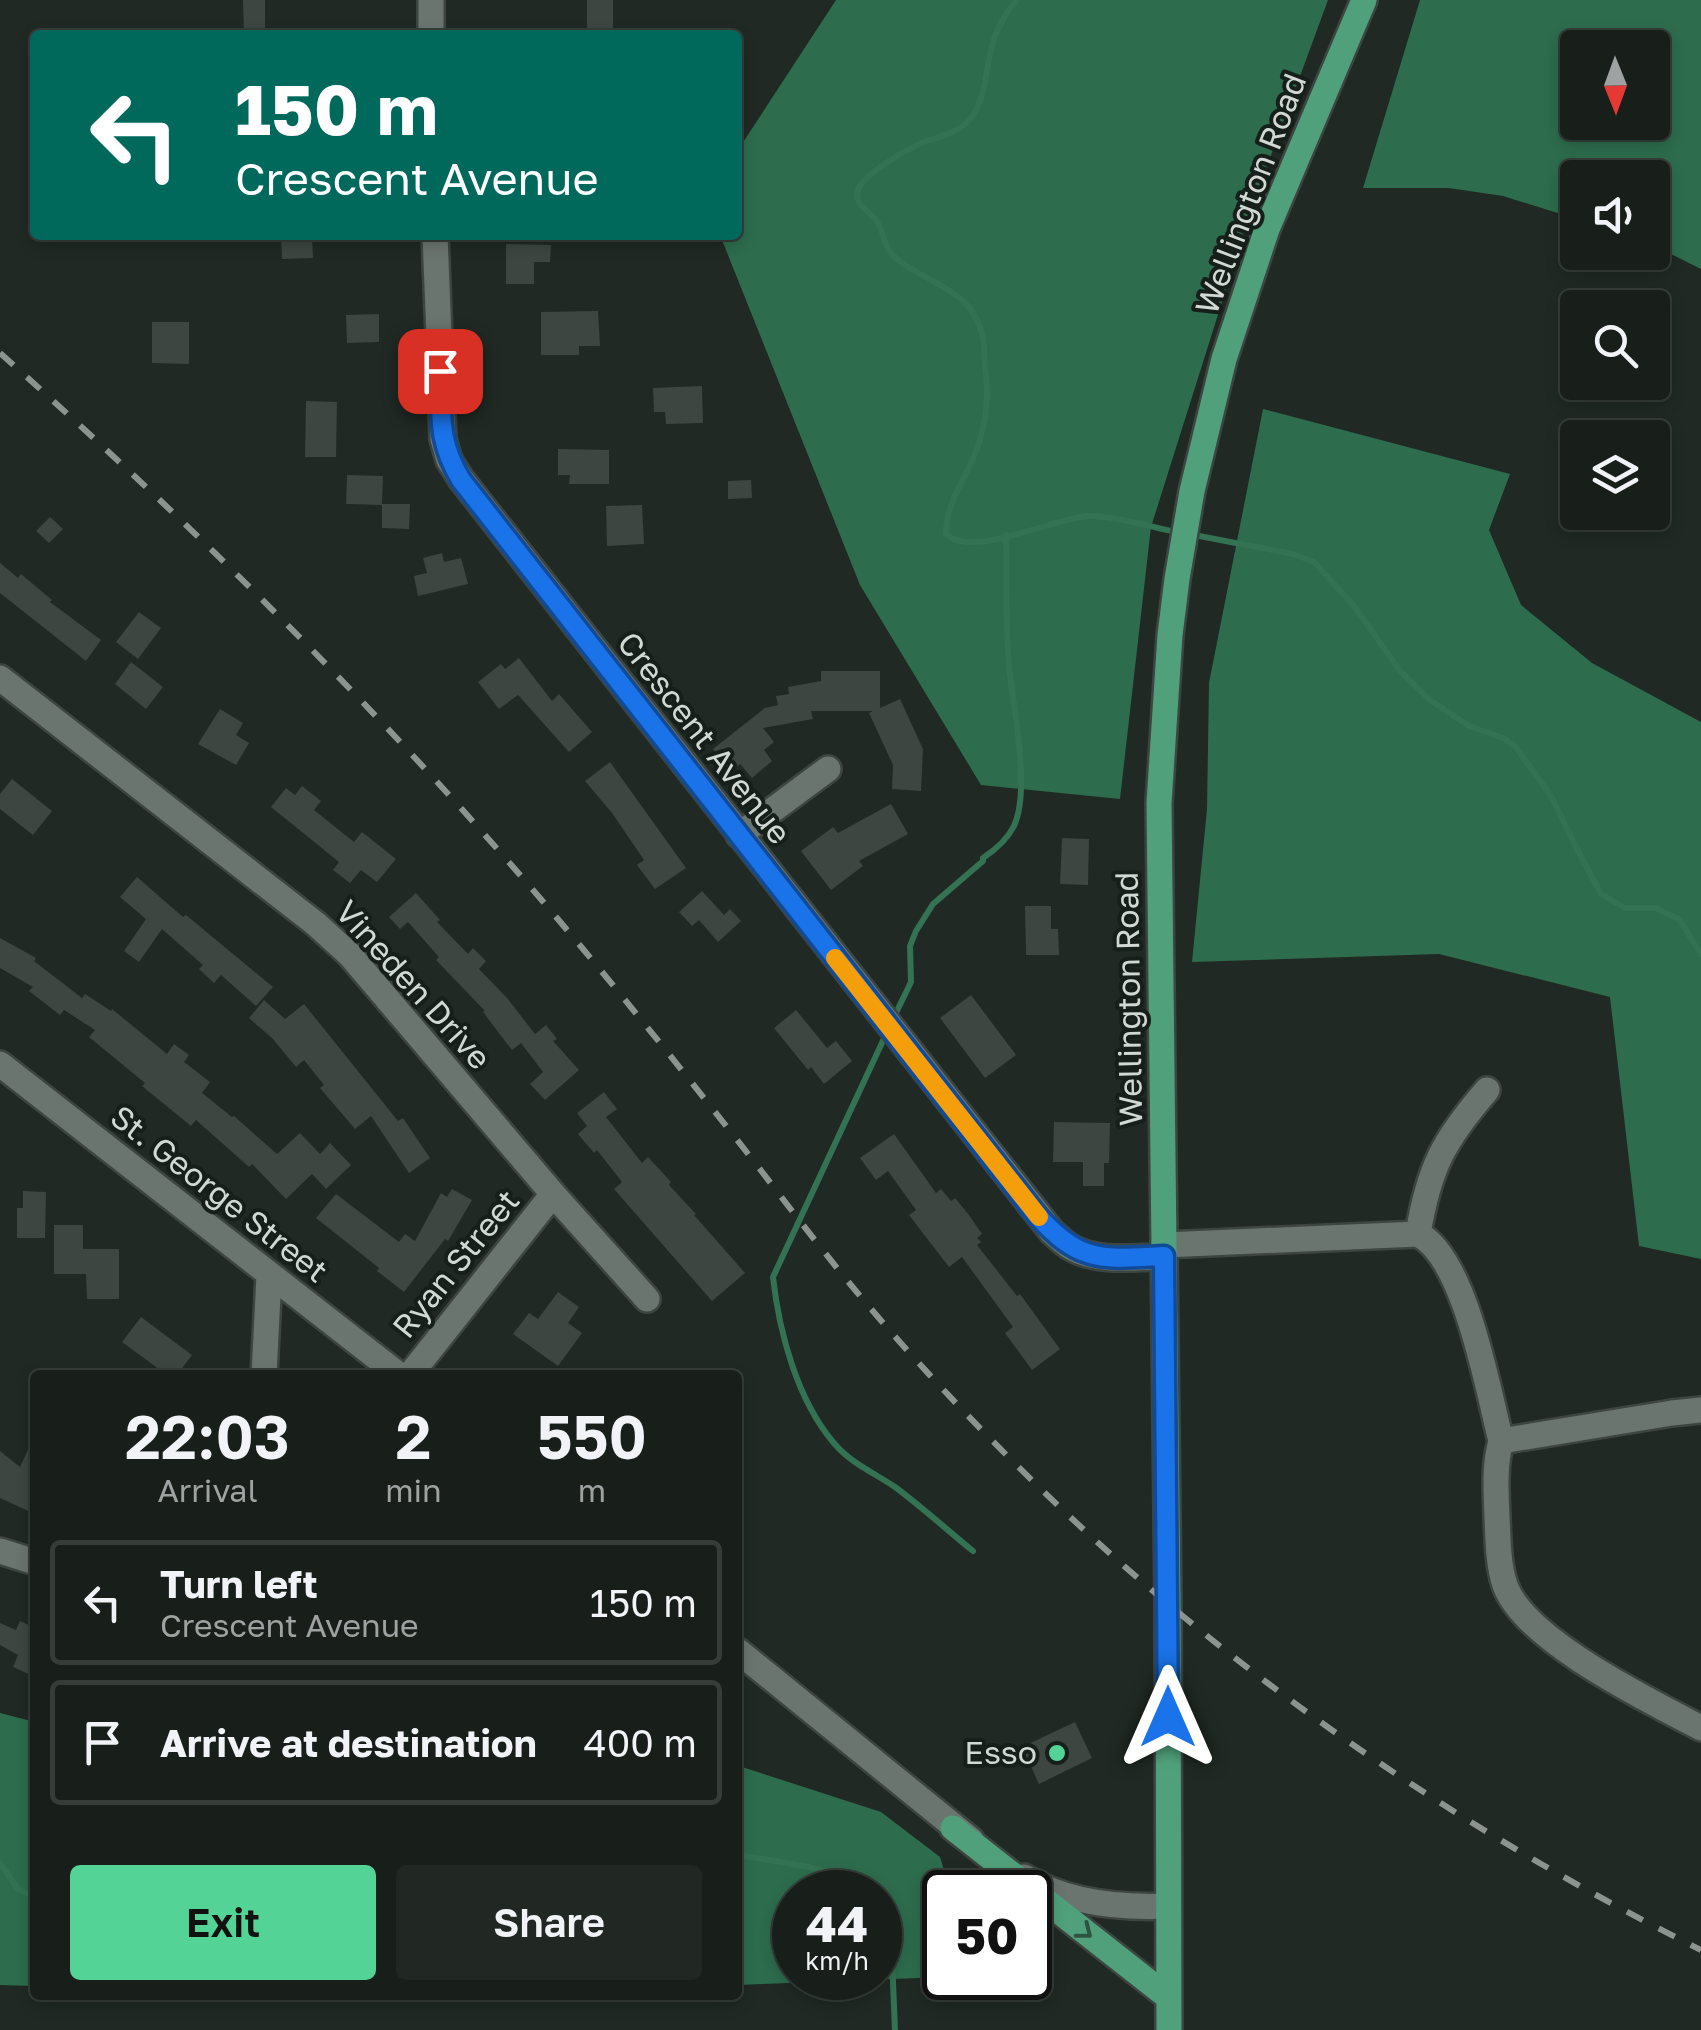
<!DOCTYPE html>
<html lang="en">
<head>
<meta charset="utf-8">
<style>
  :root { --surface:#181f1a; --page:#212723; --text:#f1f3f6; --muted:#9fa2a2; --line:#363d39; --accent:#54d396 }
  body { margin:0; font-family:"Golos Text",sans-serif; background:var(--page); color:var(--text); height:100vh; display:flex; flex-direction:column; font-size:38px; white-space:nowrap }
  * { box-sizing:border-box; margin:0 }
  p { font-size:32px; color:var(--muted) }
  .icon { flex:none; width:55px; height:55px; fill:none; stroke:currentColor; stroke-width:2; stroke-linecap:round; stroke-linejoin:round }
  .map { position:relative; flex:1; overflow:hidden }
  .sheet { position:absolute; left:30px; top:1370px; width:712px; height:630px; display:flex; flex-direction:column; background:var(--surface); border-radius:10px; box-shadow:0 5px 15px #0003,0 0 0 2px var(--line) }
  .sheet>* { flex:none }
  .hud { position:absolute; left:30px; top:30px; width:712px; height:210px; border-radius:10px; box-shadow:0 5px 15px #0003,0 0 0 2px var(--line); background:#00695c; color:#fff; overflow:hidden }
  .needle { width:65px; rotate:179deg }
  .buttons { position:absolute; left:1560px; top:30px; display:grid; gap:20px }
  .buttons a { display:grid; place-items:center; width:110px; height:110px; border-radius:10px; background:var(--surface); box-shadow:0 5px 15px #0003,0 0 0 2px var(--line); font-size:50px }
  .speed { position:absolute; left:772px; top:1870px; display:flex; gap:20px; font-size:50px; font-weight:700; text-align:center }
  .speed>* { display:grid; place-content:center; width:130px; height:130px; border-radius:50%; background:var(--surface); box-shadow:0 5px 15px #0003,0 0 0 2px var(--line); line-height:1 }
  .speed small { font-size:25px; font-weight:400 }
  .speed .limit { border:5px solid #111; border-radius:15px; background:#fff; color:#111 }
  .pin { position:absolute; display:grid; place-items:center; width:85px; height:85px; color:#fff; margin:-42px; border-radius:20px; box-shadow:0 5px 15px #0006 }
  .me { position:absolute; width:110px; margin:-55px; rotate:0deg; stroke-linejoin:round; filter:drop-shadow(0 0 8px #0008) }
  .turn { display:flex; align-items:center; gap:35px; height:210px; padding:0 40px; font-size:45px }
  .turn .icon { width:130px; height:130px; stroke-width:2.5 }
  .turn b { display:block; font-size:70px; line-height:85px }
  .eta { display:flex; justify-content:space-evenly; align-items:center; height:170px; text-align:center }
  .eta b { font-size:60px; font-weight:600; line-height:70px }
  .primary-button { display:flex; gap:20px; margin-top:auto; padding:20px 40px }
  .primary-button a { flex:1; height:115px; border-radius:10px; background:var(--accent); color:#111; font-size:40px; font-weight:600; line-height:115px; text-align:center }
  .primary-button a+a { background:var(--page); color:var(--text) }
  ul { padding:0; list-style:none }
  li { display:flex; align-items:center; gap:30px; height:125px; margin:0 20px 15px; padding:0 20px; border:5px solid var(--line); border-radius:10px }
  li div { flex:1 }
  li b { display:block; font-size:38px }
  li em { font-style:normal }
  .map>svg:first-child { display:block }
</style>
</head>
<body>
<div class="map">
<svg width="1701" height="2030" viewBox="0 0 1701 2030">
  <rect width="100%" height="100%" fill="#202923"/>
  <path fill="#2d6c4d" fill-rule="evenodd" d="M836,0H1328L1252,207L1151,527L1120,799L981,785L860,585L720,235H738V150Z
    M1420,0H1701V269L1653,245L1652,178H1578L1577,219L1503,196L1449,188H1363ZM1578,48H1652V122H1578Z
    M1263,409L1510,474L1489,530L1521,605L1592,663L1701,722V1259L1639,1246L1610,997L1439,954L1192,962L1207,809L1209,683Z
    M0,1713L35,1722V1986L0,1985Z
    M739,1766L881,1812L940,1857L951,1892H945V1977L738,1985ZM795,1892H880V1978H795Z"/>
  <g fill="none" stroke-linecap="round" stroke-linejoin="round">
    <path stroke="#337252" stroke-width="6" d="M1017,0C1007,11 999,25 994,39C985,64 988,96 971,118C959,133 941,136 924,142C909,148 863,174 858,190C853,205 869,210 876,220C885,232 883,249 897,259C930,286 971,287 983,337C985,347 984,357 985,367C990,399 985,434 971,463C960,487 946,506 946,534C973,560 1056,516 1091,516C1114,516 1152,527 1176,532
      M1189,534L1293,554L1314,562L1354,606L1400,671L1430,700L1469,726L1503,738L1515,746L1551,796L1577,849L1601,894L1625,908H1655L1679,919L1701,954
      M894,1017L911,982L910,946L916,931L933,904L983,861V858C995,850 1007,840 1014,826C1031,789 1013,707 1009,666C1005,623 1007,579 1006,535
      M887,1032L773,1277C779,1332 797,1399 833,1442C850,1463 873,1472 895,1487C922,1507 947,1530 973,1551
      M738,1855C785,1863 833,1867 875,1892
      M0,1863L18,1889L35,1897
      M880,1895L890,1902L893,1916L891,1934L895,2030"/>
  </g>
  <path fill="#3d4640" d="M243,0H265V35H244Z
    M587,0H613V35H587Z
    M281,235H312L313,258L282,259Z
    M506,244L551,245L550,262H534V284H506Z
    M598,311L600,346H579V355H541V312Z
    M379,314V342L347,343L346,315Z
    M152,322H189V364L152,363Z
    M702,386L703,423L666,424L665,412H654L653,388Z
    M306,401L337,402L336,457H305Z
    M558,449L609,450V484H569L570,475H558Z
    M347,475L383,476L382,504H410L409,529L382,528V505L346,504Z
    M751,480L752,498L728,499V481Z
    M642,505L644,544L607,546L606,506Z
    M50,517L63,529L49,543L36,531Z
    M442,553L444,562L461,558L468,584L418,596L414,576L427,573L423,558Z
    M0,563L18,578L21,574L52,600L50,602L101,640L86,661L0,593Z
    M139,612L161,628L138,659L116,642Z
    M519,658L552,701L559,694L592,732L569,752L518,695L499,709L478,682L501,664L505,669Z
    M131,662L163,687L146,709L115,684Z
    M821,671H880V708L900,699L923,749L921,791L892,789L893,765L869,713L873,711H811L813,719L763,728L774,742L764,750L772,761L752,778L740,764L731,772L713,749L765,708L778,705L776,696L789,694L788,687L821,681Z
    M220,709L243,723L236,735L249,743L236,765L198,744Z
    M610,762L686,868L655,889L637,865L644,860L612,813L585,781Z
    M12,779L52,811L33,835L0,809V794Z
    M302,786L321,801L314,810L354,842L362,832L396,859L377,882L361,870L350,883L333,870L339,862L271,807L286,788L295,795Z
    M891,804L908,834L859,861L863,866L831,890L801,851L833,827L838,833Z
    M1062,838L1089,839L1088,885L1060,884Z
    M137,877L183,917L186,915L273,987L256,1006L221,975L214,983L199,969L203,965L162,929L139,962L124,951L146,919L120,897Z
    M702,891L724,915L730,909L741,921L718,942L699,920L692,926L679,912Z
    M416,893L440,920L437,922L468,954L473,948L486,961L479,969L507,998L535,1034L546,1025L557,1039L553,1041L579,1070L545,1100L530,1084L543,1072L521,1043L512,1050L483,1012L485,1011L436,960L439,957L408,922L400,929L389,917Z
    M1025,906H1051V929H1058L1059,955H1026Z
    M0,938L36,958L34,961L82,998L85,994L111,1011L112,1009L167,1054L174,1044L189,1055L184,1062L210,1082L202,1093L232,1117L234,1116L277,1154L300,1133L320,1154L330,1143L351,1165L326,1189L312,1174L286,1199L252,1164L249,1167L196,1120L191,1126L142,1086L145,1083L89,1037L95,1030L64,1010L60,1015L29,991L33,987L0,968Z
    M971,995L1016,1055L985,1078L940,1018Z
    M264,1000L285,1019L304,1004L398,1121L403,1118L430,1158L409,1173L371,1116L355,1129L320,1088L324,1085L304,1060L296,1067L273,1039L249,1018Z
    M796,1010L827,1048L836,1041L852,1061L824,1084L811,1067L808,1070L774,1028Z
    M604,1092L617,1109L606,1117L642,1163L648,1157L671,1182L669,1185L696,1214L694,1215L745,1273L712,1301L614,1189L622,1182L597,1150L594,1153L578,1134L587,1126L577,1113Z
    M1054,1122L1110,1123L1109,1163H1104V1186H1083V1162H1053Z
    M894,1134L936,1193L941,1189L951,1201L955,1198L969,1215L982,1234L977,1238L981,1242L977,1245L1017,1296L1020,1294L1060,1349L1032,1370L1005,1333L1013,1327L962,1257L949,1267L909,1215L916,1210L888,1171L876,1180L860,1158Z
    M452,1189L472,1200L448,1241L445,1239L404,1292L377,1271L379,1268L316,1218L336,1194L399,1242L405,1234L415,1241L441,1193L447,1197Z
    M23,1191L46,1192L45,1238H17V1208H23Z
    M54,1225H83V1249H119V1299H87L86,1274H54Z
    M558,1292L579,1307L568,1323L582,1333L558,1366L513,1334L529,1313L538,1319Z
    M141,1317L192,1355L177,1375H167L122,1342Z
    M35,1435V1514L0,1498V1451L20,1467Z
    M35,1616V1677L13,1667L18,1655L0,1645V1623L16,1630L20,1621L31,1626Z
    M1075,1722L1092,1758L1039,1784L1022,1747Z"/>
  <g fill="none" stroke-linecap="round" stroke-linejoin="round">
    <g stroke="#3d4541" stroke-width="30">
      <path id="minor" d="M431,0V35
        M435,235L443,439L449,460L461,479L1052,1232C1058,1237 1065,1244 1072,1248C1099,1263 1135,1257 1164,1257
        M0,678L316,924L350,955L553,1194L647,1299
        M739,835L828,769
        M0,1064L399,1375
        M1418,1234C1429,1168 1443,1141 1487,1090
        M1164,1245L1418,1234C1465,1257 1488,1390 1501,1441
        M264,1375L269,1275
        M410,1375L553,1194
        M1701,1410L1672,1413L1501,1441C1494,1466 1496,1490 1497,1517C1498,1539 1498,1564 1505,1585C1524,1640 1650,1701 1701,1728
        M0,1551L35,1562
        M738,1651L971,1840
        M1024,1877C1066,1903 1119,1908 1168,1906"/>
    </g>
    <g stroke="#3d4541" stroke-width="30">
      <path id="major" d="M953,1828L1168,1997
        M1169,2030L1168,1604L1159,803L1170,635L1177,579L1192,491L1224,359L1267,229L1364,0"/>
    </g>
    <use href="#minor" stroke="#6b756f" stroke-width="25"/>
    <use href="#major" stroke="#50a17b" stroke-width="25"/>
    <path stroke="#8d9490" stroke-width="6" stroke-dasharray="18 18" stroke-linecap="butt" d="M0,353C206,537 401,731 578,943C639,1016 698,1090 756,1164C792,1211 828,1258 866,1303C922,1369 982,1432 1044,1492C1237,1679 1461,1830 1701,1950"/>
  </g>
  <defs><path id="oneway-chevron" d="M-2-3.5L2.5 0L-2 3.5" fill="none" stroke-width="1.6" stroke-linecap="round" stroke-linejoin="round" transform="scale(2.5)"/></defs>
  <use stroke="#2d5341" href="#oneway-chevron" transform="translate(1085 1932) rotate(38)"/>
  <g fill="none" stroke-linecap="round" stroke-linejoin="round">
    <g stroke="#114b97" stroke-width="25">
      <path id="route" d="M440,371C442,416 437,440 461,480L1037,1215C1080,1264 1103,1259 1164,1256L1168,1717"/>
    </g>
    <use href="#route" stroke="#1a73e8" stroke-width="18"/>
    <path stroke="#f59e0b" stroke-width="18" d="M835,958L1039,1217"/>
  </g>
  <circle fill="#54d396" stroke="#161f1a" stroke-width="4" cx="1057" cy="1753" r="10"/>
  <g text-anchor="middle" stroke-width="8" stroke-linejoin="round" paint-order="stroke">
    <g font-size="32" fill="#d2d8d4" stroke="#161f1a">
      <text transform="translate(1251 194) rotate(-69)" y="11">Wellington Road</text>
      <text transform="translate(704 738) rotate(52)" y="11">Crescent Avenue</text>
      <text transform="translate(413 985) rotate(48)" y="11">Vineden Drive</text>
      <text transform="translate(1129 999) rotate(-91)" y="11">Wellington Road</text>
      <text transform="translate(219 1194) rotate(38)" y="11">St. George Street</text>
      <text transform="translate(456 1264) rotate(-51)" y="11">Ryan Street</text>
    </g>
    <g font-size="32" fill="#d2d8d4" stroke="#161f1a" text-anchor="end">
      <text x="1037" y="1764">Esso</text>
    </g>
  </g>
</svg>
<div class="buttons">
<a><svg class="needle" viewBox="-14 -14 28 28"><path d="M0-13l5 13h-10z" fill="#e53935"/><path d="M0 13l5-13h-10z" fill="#9fa2a2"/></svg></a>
<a><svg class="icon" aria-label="sound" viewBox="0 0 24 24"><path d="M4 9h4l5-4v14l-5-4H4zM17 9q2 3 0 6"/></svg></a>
<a><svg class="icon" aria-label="search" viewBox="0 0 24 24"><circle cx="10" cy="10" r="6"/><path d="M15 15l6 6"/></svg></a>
<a><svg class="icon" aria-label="layers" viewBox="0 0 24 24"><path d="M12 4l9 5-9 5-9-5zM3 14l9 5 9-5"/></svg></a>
</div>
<div class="speed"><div>44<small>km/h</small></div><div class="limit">50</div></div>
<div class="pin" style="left:440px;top:371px;background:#d93025"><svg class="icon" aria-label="arrive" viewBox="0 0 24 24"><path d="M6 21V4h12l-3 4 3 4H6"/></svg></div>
<svg class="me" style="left:1168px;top:1717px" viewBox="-20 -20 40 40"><path d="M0-17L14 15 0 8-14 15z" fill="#1a73e8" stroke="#fff" stroke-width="4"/></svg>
<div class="hud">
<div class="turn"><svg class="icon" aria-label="left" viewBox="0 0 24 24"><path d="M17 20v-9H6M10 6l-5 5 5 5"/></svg><div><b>150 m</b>Crescent Avenue</div></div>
</div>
<section class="sheet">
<div class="eta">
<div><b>22:03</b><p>Arrival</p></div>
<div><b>2</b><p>min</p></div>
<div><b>550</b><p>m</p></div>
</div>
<ul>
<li><svg class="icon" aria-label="left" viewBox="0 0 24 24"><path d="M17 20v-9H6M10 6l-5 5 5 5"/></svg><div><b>Turn left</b><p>Crescent Avenue</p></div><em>150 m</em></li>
<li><svg class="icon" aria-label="arrive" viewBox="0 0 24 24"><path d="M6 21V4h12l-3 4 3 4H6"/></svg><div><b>Arrive at destination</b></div><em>400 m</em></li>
</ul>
<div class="primary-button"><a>Exit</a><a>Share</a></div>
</section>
</div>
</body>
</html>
